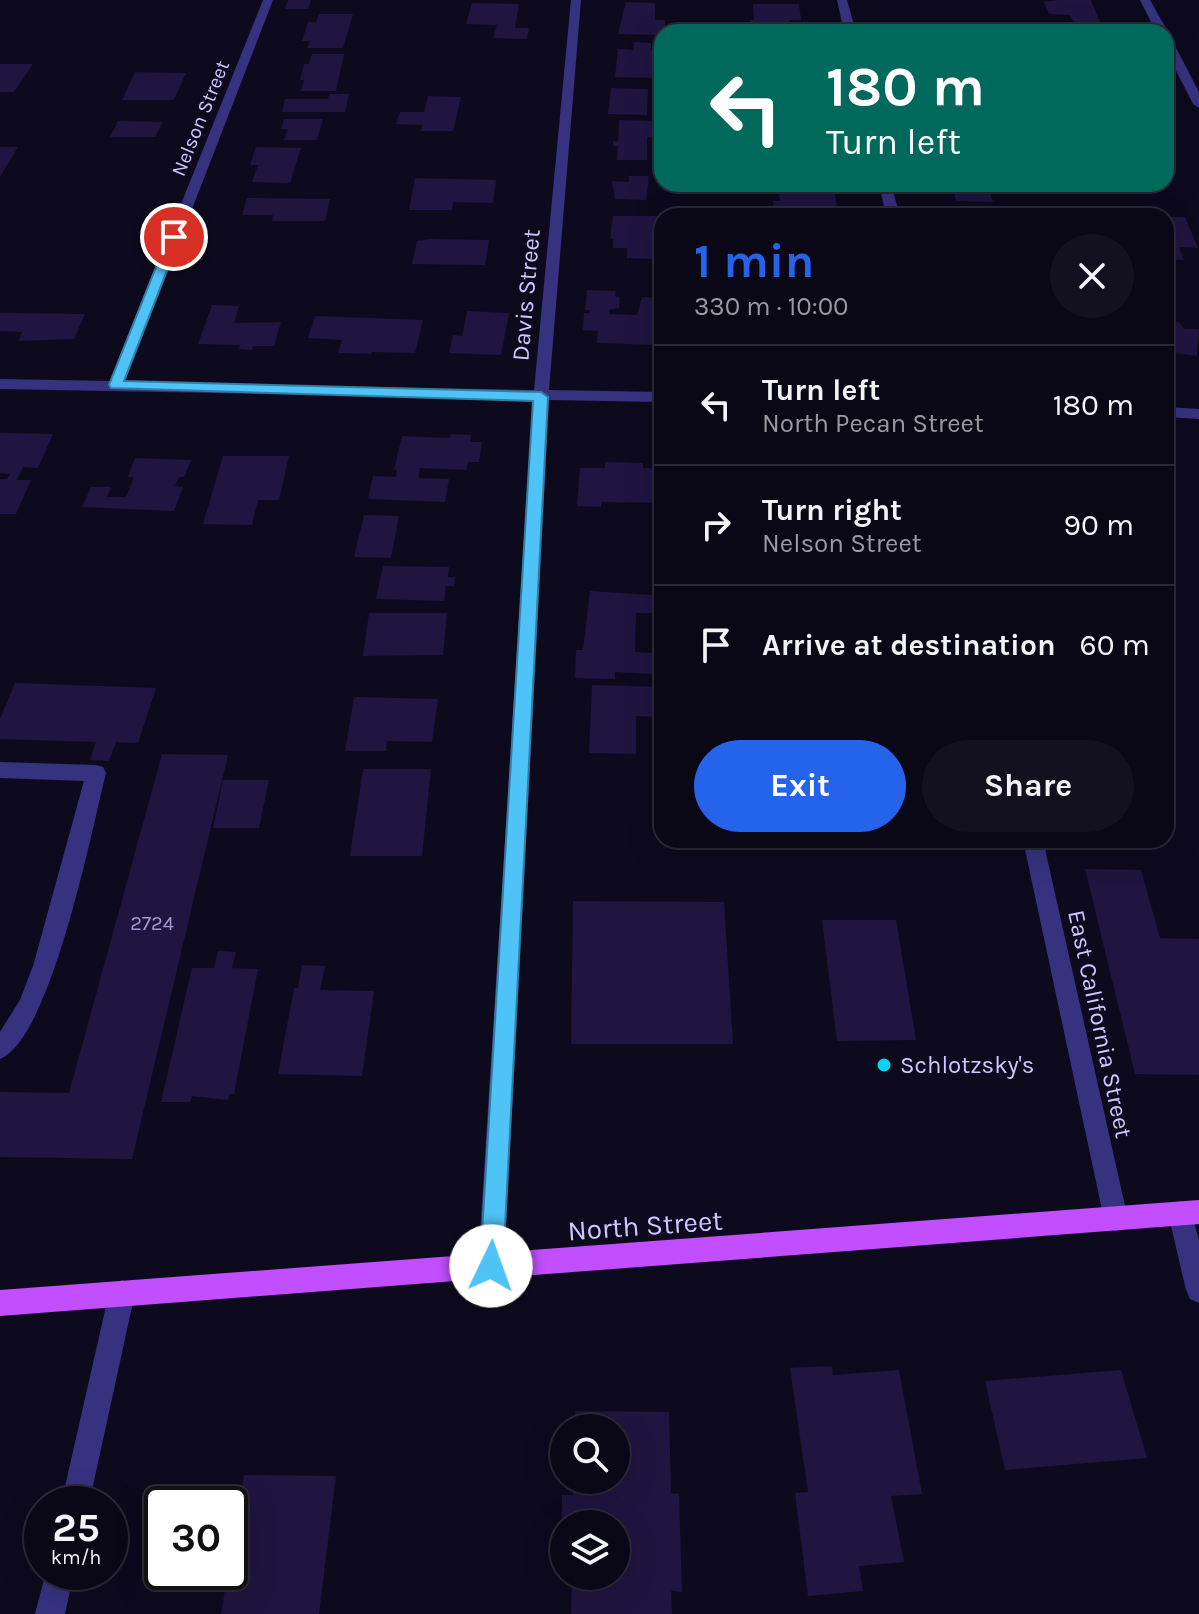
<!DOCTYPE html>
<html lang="en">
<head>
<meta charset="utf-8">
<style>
  :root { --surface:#0a0816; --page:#13111f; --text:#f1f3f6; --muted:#999aa1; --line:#2a2935; --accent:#2563eb }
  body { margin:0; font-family:Karla,sans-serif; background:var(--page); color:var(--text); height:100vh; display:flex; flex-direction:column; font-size:30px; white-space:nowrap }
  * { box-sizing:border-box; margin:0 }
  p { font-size:26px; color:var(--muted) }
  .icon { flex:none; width:44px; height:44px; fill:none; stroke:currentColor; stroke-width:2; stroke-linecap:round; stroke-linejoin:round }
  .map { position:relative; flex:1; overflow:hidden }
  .drawer { position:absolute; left:654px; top:208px; width:520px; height:640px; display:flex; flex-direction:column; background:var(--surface); border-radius:24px; box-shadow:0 8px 32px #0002,0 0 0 2px var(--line) }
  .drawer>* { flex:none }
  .guide { position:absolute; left:654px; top:24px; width:520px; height:168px; border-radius:24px; box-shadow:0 8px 32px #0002,0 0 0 2px var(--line); background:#00695c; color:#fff; overflow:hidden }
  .fabs { position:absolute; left:550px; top:1414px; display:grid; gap:16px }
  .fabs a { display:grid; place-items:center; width:80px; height:80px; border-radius:50%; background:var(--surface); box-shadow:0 8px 32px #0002,0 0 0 2px var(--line); font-size:40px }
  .speed { position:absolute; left:24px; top:1486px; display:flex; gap:16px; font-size:40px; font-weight:700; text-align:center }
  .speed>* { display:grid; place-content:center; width:104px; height:104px; border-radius:50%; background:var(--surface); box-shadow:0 8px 32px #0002,0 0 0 2px var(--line); line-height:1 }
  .speed small { font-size:20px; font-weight:400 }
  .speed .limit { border:4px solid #111; border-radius:12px; background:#fff; color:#111 }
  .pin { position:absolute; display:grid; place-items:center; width:68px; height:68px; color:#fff; margin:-34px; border:4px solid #fff; border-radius:50%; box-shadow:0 2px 8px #0007 }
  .me { position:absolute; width:88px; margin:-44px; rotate:3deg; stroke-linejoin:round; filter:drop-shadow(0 0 6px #0008) }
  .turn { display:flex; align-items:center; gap:28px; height:168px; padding:0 40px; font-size:36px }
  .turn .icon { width:104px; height:104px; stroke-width:2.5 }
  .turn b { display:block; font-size:56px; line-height:68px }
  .round { display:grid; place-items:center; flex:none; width:84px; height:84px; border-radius:42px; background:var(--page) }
  .summary { display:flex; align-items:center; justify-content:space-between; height:136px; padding:0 40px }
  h1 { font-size:48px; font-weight:700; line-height:60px; color:var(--accent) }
  .action { display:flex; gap:16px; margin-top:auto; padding:16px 40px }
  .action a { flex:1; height:92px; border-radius:48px; background:var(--accent); color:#fff; font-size:32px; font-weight:700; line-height:92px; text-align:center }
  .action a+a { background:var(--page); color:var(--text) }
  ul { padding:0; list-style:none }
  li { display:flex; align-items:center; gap:24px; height:120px; padding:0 40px; border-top:2px solid var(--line) }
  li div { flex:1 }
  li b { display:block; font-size:30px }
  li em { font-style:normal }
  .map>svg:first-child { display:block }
</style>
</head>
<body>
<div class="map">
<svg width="1199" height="1614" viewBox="0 0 1199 1614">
  <rect width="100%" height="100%" fill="#0e0a1e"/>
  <path fill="#1f1540" d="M288,0H311L308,9H285Z
    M1058,0H1091L1101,25L1074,24L1070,15L1049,14L1044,2Z
    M626,2L655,3V20H665V32L662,35L618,34Z
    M472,3L519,4L515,28H529L527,39L493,38L497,25L466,24Z
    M753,4H799L801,20H789L790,32H753L750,20H754Z
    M319,14H353L343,48H307L310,41H302L308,22H316Z
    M634,42L651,43V50H656L653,78L615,77L618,49L633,50Z
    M312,54H344L336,91H301L304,80H300L304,64H309Z
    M0,64H33L14,92H0Z
    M135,72L186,73L174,100H122Z
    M611,88L648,89L647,115L608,114Z
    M329,94H349L345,112H282L285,99H328Z
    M428,96L461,97L453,131H421L422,125L396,124L400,112H424Z
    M284,119H323L317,140H284L288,129H281Z
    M619,120L659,121V138L647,137V160H617L618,146H613V141L618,142Z
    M118,121L163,122L155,137H110Z
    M0,147H18L0,177Z
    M256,147L301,148L290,183L252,182L258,165H250Z
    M629,176H649L646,200L615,199L612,181L629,182Z
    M415,178L496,180L493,203L453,202L452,210H409Z
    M778,184H833L837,208H774L773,201H780Z
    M952,184H1004L1006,190L989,189L993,202L956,201Z
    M247,198L330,199L325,221H272L273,215H242Z
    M967,208L1007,210L1008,216H968Z
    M613,216H662V228H652V250H658V259L627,258V248H613V239H610Z
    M1166,217H1185L1198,248L1179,247L1184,260L1166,259Z
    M429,239L489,240L485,265L412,264L417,241Z
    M587,290L616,291L615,296L620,297L619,308L609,310V314L637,315L642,297L662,298V332H659L658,345L597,343L598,331L583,330L584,313H590V310H585Z
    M212,305L239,306L234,323L281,322L274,346H253L252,350L239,349L240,345L198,344Z
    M467,311L509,313L501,355L449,353L453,335L462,336Z
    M0,313L85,314L74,339L18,341L22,332L0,331Z
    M315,316L423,320L415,353L372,352L371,354L338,353L342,340L308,338Z
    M1179,322L1185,329H1199L1197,356L1166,352V323Z
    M0,433L53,434L38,468L23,467L17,480H31L16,514H0V479H7L10,474L0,473Z
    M451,434L471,435L470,442H482L479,462H468L466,470L420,468L418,478L449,479L445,502L368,499L373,476L396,477L397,470H394L402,436L450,438Z
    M223,456H289L279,500H258L252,525L203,524Z
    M135,458L191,460L184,477H179L175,486L183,487L174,511L82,507L91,487H111L107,497H126L134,477H128Z
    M605,462L643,463V468L662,469V503L601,502V507L577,506L580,468H605Z
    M364,515L399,516L391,558L354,557Z
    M383,566L449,567L448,577H455L454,586H446L444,601L376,599Z
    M590,591L652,595V613H636L635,652L655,653L654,674L615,672V679L575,678L576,650H583Z
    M369,613H447L443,655L363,656Z
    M15,683L156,688L138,743L116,742L109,761L90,760L96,742L0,739V719Z
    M592,685L662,687V717L636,716V754L589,753Z
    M354,697L438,699L432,742L387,741L386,751H345Z
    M162,754L228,755L132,1159L0,1157V1092L69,1093Z
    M363,769H431L422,856H350Z
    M223,780H269L259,828H213Z
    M1085,869L1141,870L1160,938L1199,939V1075L1135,1074Z
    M573,901L724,902L733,1044H571Z
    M822,920H896L916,1040L837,1041Z
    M218,951L236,952L232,968L258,969L234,1094H229L228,1100L192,1096L190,1102H161L192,968H214Z
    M302,965L325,966L320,990L374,991L362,1076L278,1074L294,988H298Z
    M832,1366L833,1375L899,1370L922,1494L891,1496L904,1562L859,1566L863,1591L808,1596L795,1493L808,1492L790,1368Z
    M1121,1370L1147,1458L1005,1470L985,1381Z
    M575,1411L669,1412L671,1493L679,1494L682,1592L671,1591L672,1614H571L572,1576H616V1524H564V1552H561L562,1495H573V1480H616V1428H574Z
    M244,1475L336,1476L319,1614H221Z"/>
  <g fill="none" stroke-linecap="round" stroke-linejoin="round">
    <path fill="#373280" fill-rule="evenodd" d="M0,762L96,765L103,767L106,773C92,829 51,1039 0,1059V1032L20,1000L33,966L84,781L0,778Z"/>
    <path fill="#373280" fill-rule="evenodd" d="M263,0H273L125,382L534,390L571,0H581L549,390L662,392V402L549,400L504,1266L500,1275L491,1279L482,1275L478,1266L533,399L0,389V379L110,381Z
      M837,0H847L856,32H844Z
      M1140,0H1150L1168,32L1166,34L1156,32Z
      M1166,37L1172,40L1199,92V108L1193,104L1166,51Z
      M879,184H891L900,216H886Z
      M1166,407L1199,409V419L1166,417Z
      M1023,840H1043L1128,1219L1125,1228L1116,1231L1107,1228L1104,1219Z
      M1180,1201L1189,1204L1199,1240V1303L1190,1299L1186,1290L1168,1213L1171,1204Z
      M122,1280L131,1284L135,1293L89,1504H61L109,1293L113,1284Z
      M46,1572H74L65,1614H35Z"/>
    <path fill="#c14eff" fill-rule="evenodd" d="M1199,1200V1224L0,1316V1290Z"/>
  </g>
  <path fill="#4fc3f7" stroke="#337fa1" stroke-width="2" d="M174,233L180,237L124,381L541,392L548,397L503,1266L499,1275L491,1278L483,1275L480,1266L533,401L111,388L109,385L168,237Z"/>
  <circle fill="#00d4f2" stroke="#0e0a1e" stroke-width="3" cx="884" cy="1065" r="8"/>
  <g text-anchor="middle" stroke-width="8" stroke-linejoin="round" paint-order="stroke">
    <g font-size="20" fill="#cfc7ff" stroke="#0e0a1e">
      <text transform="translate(200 118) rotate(-68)" y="7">Nelson Street</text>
    </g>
    <g font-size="20" fill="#a39acf">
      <text x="152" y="930">2724</text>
    </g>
    <g font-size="24" fill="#cfc7ff" stroke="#0e0a1e">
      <text transform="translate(526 295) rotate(-85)" y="8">Davis Street</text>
      <text transform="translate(1100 1024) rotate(78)" y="8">East California Street</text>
    </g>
    <g font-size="24" fill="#cfc7ff" stroke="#0e0a1e" text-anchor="start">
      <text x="900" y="1073">Schlotzsky's</text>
    </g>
    <g font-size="28" fill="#cfc7ff" stroke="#0e0a1e">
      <text transform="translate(645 1225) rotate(-4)" y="10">North Street</text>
    </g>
  </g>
</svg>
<div class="fabs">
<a><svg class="icon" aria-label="search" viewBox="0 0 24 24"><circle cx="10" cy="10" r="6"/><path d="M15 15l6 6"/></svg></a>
<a><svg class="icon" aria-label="layers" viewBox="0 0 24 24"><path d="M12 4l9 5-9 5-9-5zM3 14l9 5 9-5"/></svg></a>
</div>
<div class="speed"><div>25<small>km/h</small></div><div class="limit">30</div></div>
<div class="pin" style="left:174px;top:237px;background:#d93025"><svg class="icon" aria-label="arrive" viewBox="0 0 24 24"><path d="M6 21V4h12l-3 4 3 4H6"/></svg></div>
<svg class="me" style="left:491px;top:1266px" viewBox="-20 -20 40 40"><circle r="19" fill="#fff"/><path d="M0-13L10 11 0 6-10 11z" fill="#4fc3f7"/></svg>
<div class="guide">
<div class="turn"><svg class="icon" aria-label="left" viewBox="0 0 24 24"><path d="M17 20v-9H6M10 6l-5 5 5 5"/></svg><div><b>180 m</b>Turn left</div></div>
</div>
<section class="drawer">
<div class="summary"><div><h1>1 min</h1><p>330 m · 10:00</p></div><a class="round"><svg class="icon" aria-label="close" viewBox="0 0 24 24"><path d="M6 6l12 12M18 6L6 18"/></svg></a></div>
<ul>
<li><svg class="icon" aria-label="left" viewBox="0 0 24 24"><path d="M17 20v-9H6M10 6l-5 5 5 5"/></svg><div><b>Turn left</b><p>North Pecan Street</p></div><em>180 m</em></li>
<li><svg class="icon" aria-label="right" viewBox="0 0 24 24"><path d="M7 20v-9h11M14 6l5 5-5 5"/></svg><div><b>Turn right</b><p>Nelson Street</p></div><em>90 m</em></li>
<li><svg class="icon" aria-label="arrive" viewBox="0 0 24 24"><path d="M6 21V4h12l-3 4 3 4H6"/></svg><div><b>Arrive at destination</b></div><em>60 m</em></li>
</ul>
<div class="action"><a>Exit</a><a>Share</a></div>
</section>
</div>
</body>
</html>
